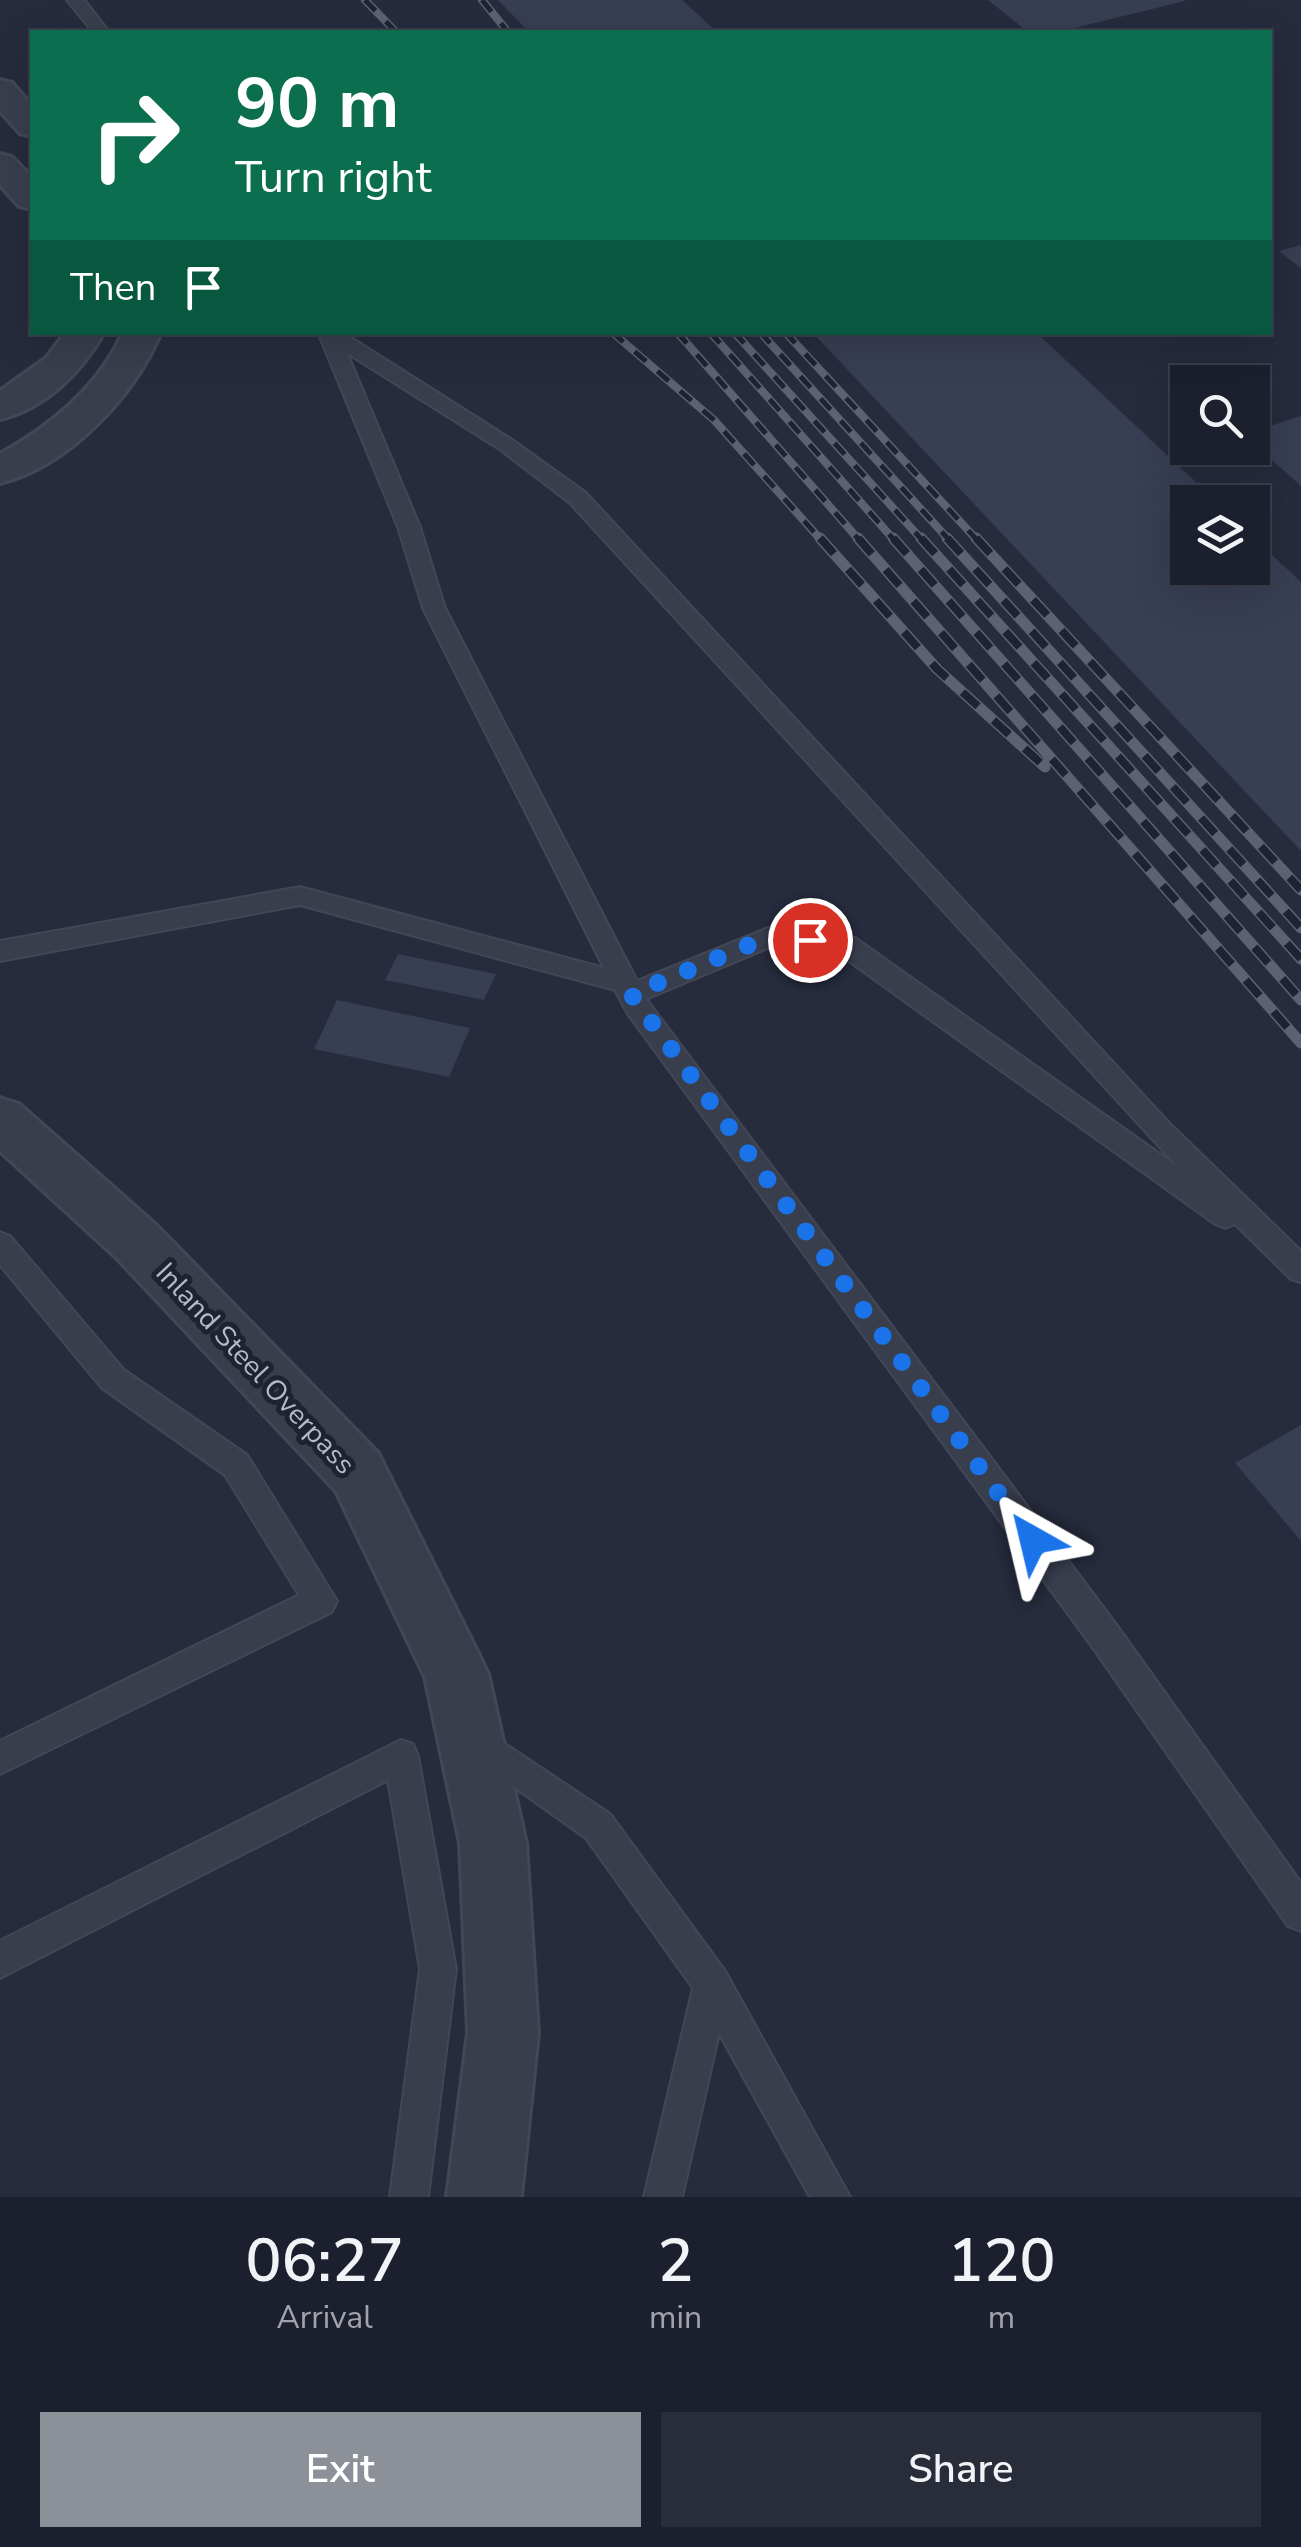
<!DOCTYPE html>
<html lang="en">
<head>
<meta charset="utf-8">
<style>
  :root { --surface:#1c202e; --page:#292d3a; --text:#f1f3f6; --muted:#a0a3aa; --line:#3a3e4a; --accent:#8c9099 }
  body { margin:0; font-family:"Nunito Sans",sans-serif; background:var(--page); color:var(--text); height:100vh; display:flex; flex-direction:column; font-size:38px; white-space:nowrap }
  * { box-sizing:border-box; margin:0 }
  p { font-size:32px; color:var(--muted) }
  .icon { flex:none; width:55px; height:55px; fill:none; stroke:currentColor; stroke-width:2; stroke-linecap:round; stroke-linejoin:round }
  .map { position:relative; height:2197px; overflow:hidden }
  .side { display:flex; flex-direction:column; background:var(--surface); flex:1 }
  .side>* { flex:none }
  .guide { position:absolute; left:30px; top:30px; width:1242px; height:305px; border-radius:0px; box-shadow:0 10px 40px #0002,0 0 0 2px var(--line); background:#0b6e4f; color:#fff; overflow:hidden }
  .buttons { position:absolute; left:1170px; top:365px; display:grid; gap:20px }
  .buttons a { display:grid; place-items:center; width:100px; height:100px; border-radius:0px; background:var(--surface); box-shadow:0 10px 40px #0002,0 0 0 2px var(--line); font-size:50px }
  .pin { position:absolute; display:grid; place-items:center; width:85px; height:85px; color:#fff; margin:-42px; border:5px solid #fff; border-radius:50%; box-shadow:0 2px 10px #0007 }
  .me { position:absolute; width:110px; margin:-55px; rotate:323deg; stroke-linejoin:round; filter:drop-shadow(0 0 8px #0008) }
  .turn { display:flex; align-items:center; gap:35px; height:210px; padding:0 40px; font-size:45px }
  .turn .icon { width:130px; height:130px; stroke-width:2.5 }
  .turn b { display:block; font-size:70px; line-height:85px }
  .then { display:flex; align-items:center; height:95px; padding:0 40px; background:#0003; gap:20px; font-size:38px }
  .eta { display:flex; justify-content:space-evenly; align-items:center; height:170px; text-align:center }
  .eta b { font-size:60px; font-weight:600; line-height:70px }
  .button { display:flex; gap:20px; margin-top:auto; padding:20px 40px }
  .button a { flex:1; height:115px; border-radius:0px; background:var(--accent); color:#fff; font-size:40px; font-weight:600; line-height:115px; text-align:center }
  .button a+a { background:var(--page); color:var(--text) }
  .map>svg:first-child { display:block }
</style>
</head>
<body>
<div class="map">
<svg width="1301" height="2197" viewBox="0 0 1301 2197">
  <rect width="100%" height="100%" fill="#262b3d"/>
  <path fill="#383e53" d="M498,0H682L717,32H529Z
    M988,0H1185V1L1058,32H1028Z
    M1301,245V268L1279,251Z
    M812,332H1036L1217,502H1188V568H1252V536L1301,582V851Z
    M1301,416V486L1252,442V432Z
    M398,954L496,974L484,1000L385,980Z
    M337,1000L470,1028L449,1077L314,1049Z
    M1301,1425V1541L1235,1463Z"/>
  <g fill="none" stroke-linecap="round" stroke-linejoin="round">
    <g stroke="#424756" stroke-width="4">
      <path id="service" d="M67,0H84L109,32H93Z
        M318,332H342L512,440L586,493L1171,1125L1301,1251V1282L1291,1279L1235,1224L1225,1228L1215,1224L839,954L775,945L646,999L1115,1623L1301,1883V1931L1288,1926L1091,1645L628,1014L615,990L300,905L0,961V941L300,887L604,968L423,608L398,527ZM347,353L498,448L570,503L1178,1167L855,938L773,926L637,981L445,608L420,527Z
        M0,1232L10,1236L124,1370L247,1455L337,1601L332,1612L0,1774V1741L299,1595L225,1475L102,1388L0,1265Z
        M478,1726L610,1814L725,1971L850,2197H810L719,2033L682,2197H644L693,1988L586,1838L466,1753L461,1742L466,1731Z
        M401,1740L413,1744L418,1756L456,1969L428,2197H390L420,1969L388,1780L0,1978V1941Z"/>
    </g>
    <g stroke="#424756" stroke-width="6">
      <path id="minor" d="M0,80L12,83L32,106V136L20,133L0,111Z
        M0,154L12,157L32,178V209L19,206L0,185Z
        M66,332H104C82,372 45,408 0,419V391L46,358Z
        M123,332H161C134,396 69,466 0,483V454C52,425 99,387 123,332Z
        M0,1098L19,1104L157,1226L378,1453L478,1653L488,1674L526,1843L538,2033L521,2197H447L468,2033L460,1843L425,1677L336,1491L117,1258L0,1151Z"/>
    </g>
    <use href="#service" fill="#393e4d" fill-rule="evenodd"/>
    <use href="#minor" fill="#393e4d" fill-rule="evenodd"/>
    <g stroke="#5c6174" stroke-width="8">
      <path id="rail-far1" d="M365,0L396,32
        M482,0L508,32
        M612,332L714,420L822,541
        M677,332L860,541
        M710,332L895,541
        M734,332L923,541
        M760,332L950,541
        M785,332L978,541"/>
    </g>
    <g stroke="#5c6174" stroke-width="11">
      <path id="rail" d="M820,538L937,669L1045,767
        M858,538L1301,1043
        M893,538L1301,1000
        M921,538L1301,959
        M947,538L1301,928
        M976,538L1301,890"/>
    </g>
    <use href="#rail-far1" stroke="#1e2332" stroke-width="5" stroke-dasharray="15" stroke-linecap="butt"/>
    <use href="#rail" stroke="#1e2332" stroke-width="8" stroke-dasharray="21" stroke-linecap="butt"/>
  </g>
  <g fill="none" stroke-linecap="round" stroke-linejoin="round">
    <path stroke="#1a73e8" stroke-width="18" stroke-dasharray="0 32.4" d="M810,940L773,935L631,994L1033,1540"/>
  </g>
  <g text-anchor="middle" stroke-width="10" stroke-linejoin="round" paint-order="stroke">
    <g font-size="28" fill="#b5b9c8" stroke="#1e2332">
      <text transform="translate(256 1368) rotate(47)" y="10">Inland Steel Overpass</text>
    </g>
  </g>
</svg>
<div class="buttons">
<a><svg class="icon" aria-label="search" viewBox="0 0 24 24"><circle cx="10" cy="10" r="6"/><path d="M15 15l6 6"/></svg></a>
<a><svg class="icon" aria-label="layers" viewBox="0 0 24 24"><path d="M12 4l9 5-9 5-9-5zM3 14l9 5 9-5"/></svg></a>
</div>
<div class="pin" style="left:810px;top:940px;background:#d93025"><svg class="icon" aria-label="arrive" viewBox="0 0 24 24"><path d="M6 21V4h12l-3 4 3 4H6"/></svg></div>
<svg class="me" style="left:1033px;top:1540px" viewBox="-20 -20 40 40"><path d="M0-17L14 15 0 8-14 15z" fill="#1a73e8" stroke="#fff" stroke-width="4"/></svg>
<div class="guide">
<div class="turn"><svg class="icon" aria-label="right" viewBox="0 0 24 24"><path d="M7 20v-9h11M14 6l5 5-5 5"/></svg><div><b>90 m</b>Turn right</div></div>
<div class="then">Then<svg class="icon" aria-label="arrive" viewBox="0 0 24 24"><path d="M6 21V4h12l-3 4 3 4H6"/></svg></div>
</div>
</div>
<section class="side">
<div class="eta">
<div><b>06:27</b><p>Arrival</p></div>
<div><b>2</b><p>min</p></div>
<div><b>120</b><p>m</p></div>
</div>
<div class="button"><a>Exit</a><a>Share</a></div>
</section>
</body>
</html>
